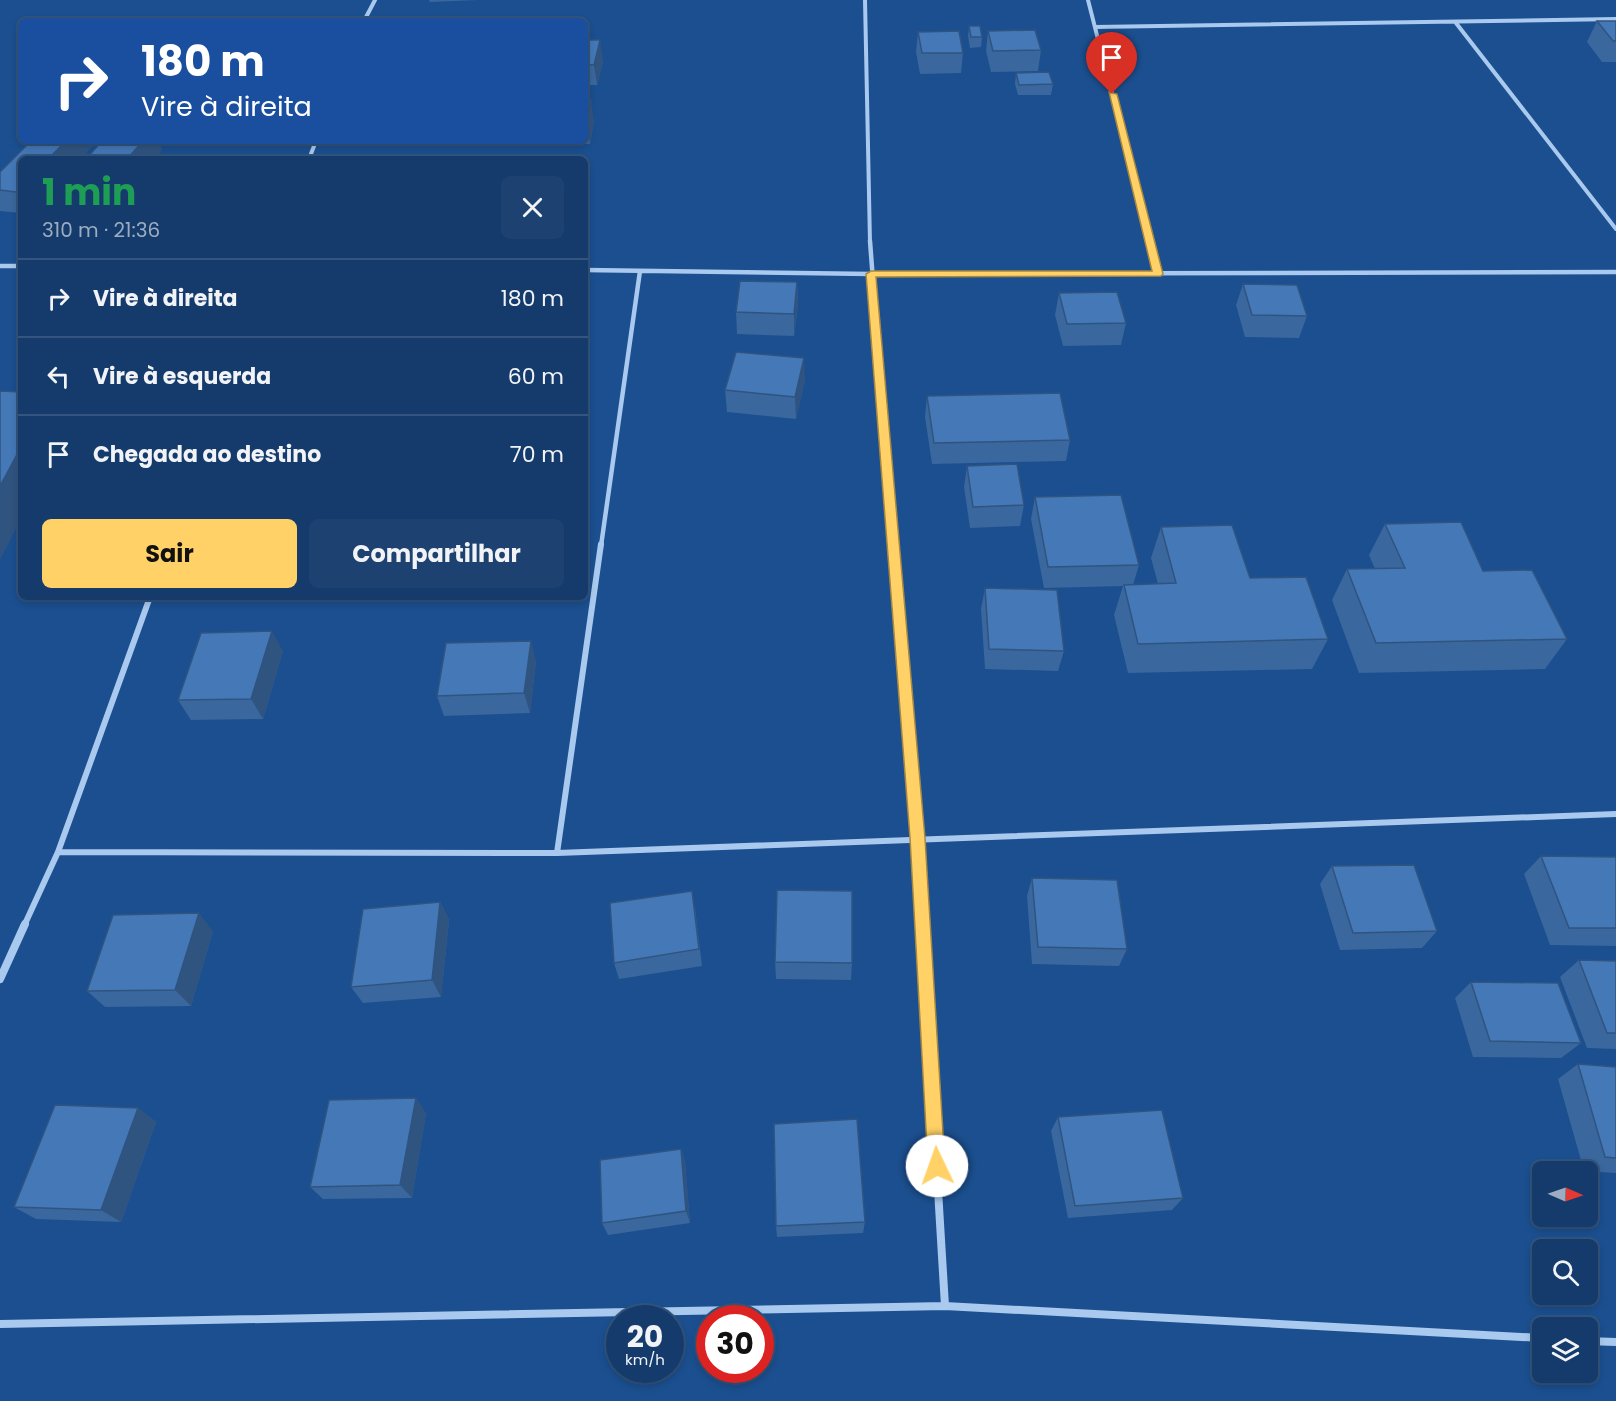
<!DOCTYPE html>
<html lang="pt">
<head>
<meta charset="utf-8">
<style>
  :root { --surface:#143b6b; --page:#1d4271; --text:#f1f3f6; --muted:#9dadc1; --line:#33557e; --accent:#ffd166 }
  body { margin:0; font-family:Poppins,sans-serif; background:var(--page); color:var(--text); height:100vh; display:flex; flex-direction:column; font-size:22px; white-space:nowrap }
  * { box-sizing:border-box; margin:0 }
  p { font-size:20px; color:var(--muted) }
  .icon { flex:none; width:33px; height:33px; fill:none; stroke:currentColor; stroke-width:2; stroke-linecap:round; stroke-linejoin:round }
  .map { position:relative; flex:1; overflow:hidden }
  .drawer { position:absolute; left:18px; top:156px; width:570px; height:444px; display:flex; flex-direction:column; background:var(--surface); border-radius:9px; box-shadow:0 3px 9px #0003,0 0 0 2px var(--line) }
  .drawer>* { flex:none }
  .guide { position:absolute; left:18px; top:18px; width:570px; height:126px; border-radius:9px; box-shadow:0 3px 9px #0003,0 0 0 2px var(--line); background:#1a4fa0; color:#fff; overflow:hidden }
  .needle { width:39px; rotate:92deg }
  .tools { position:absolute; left:1532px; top:1161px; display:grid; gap:12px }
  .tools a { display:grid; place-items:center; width:66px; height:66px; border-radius:9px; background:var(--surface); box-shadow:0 3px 9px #0003,0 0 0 2px var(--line); font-size:30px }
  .speed { position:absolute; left:606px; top:1305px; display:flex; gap:12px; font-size:30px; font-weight:700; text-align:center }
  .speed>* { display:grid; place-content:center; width:78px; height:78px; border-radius:50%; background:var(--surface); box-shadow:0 3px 9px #0003,0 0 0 2px var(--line); line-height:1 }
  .speed small { font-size:15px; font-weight:400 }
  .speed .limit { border:9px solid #d22; background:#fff; color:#111 }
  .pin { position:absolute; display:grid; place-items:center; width:51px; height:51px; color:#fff; margin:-62px -26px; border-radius:50% 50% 50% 0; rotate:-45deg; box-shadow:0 0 6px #0007 }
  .pin .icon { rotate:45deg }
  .me { position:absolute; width:66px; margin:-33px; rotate:357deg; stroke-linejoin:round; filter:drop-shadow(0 0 4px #0008) }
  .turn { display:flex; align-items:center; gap:21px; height:126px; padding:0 24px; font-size:27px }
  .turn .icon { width:78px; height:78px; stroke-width:2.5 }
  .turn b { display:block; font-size:42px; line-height:51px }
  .round { display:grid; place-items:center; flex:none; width:63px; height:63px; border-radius:9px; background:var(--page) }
  .headline { display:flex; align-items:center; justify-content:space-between; height:102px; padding:0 24px }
  h1 { font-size:36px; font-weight:700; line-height:45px; color:#1e9e55 }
  .primary-button { display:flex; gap:12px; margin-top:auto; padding:12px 24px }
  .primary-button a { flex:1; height:69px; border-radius:9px; background:var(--accent); color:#111; font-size:24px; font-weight:700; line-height:69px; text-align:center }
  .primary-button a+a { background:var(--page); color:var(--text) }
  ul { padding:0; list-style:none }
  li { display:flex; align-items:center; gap:18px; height:78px; padding:0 24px; border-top:2px solid var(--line) }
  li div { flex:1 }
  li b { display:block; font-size:22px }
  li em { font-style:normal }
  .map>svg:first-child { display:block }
</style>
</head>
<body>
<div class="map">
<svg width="1616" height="1401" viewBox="0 0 1616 1401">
  <rect width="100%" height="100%" fill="#1b4f8f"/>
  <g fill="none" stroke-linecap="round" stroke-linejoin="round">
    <path stroke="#a9c9ee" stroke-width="4" d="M865,0L870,243
      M1088,0L1150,243
      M364,21L375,0
      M1456,23L1616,229
      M1095,27L1616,19
      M309,159L316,141"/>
    <path stroke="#a9c9ee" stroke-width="4.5" d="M870,241L893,546
      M1150,241L1158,274
      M0,266H21
      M585,270L871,274L1616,272
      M601,546L640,271"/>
    <path stroke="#a9c9ee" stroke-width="6" d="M893,544L922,926
      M58,852L557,853L1616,814
      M557,853L601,544
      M24,926L58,852L150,597"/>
    <path stroke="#a9c9ee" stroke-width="8" d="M922,924L945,1306
      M0,979L25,924
      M0,1324L945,1306L1542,1338
      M1587,1341L1616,1342"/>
  </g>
  <path fill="#3a679d" d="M429,0H479L430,2Z
    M1597,21H1616V62H1602L1587,42Z
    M969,26L982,37L981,47L970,48L968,36Z
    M988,31L1041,50L1038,71L991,72L986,51Z
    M918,32L963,53L961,73L920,74L916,52Z
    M585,40L603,61L597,85H585Z
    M1016,73L1053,84L1051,95H1018L1015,84Z
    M585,100L594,121L590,144L539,145L538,141H585Z
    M31,141H97L80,159H21V213L0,211V172Z
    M797,282L798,304L794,336L737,334L736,312Z
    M1243,284L1307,316L1299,338L1245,337L1236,305Z
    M1059,293L1126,323L1121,345L1063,346L1055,315Z
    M805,380L796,419L727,412L725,390Z
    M927,396L1070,440L1066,461L932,464L925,417Z
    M967,466L1024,505L1020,526L970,528L964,487Z
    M1035,497L1139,565L1133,585L1158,584L1151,558L1161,527L1250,578L1328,639L1312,669L1128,673L1114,615L1123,586L1044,588L1031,519Z
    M1385,524L1483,571L1567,639L1545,669L1359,673L1332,600L1347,569H1375L1369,555Z
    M985,588L1064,651L1058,671L985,669L981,609Z
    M283,651L263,719L191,720L178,700Z
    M536,661L530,713L444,716L437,696Z
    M1541,856L1616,857V946L1550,945L1524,874Z
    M1332,866L1437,931L1422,948L1340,950L1320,884Z
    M1032,878L1127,949L1119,966L1032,964L1027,896Z
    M440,902L449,920L441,997L363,1003L351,987Z
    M695,908L702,966L619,979L614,963Z
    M213,931L191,1006L105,1007L87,991Z
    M1579,960L1616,961V1049L1587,1048L1560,977Z
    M775,962L852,963L851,980L776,979Z
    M1471,982L1581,1043L1561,1058L1473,1057L1455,998Z
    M1578,1064L1616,1067V1173L1584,1171L1558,1079Z
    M138,1108L156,1122L121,1222L36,1219L14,1207Z
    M426,1113L412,1198L323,1199L310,1187Z
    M1058,1117L1183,1198L1172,1210L1068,1218L1051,1131Z
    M681,1149L685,1162L690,1223L608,1235L602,1223Z
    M865,1222L863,1233L777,1237L776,1226Z"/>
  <path fill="#305480" d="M600,40L603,61L597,85L594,65Z
    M591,100L594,121L590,144L587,123Z
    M66,141H97L80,159H48Z
    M143,141H159L162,150L155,159H127Z
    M21,186V202L16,192Z
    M797,282L798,304L794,336V314Z
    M804,358L805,380L796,419L795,397Z
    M21,447V519L0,560V486Z
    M272,631L283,651L263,719L251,699Z
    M531,641L536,661L530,713L524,693Z
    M440,902L449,920L441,997L432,980Z
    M199,913L213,931L191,1006L175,990Z
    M416,1098L426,1113L412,1198L400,1185Z
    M138,1108L156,1122L121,1222L101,1210Z
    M681,1149L685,1162L690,1223L686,1211Z"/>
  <path fill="#4478b7" stroke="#305480" stroke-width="1.5" d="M1597,21H1616V41H1613Z
    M969,26H980L982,37H971Z
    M1035,30L1041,50L993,51L988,31Z
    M959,31L963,53H922L918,32Z
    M585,40H600L594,65L585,64Z
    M1049,72L1053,84L1019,85L1016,73Z
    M585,100H591L587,123H585Z
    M31,141H66L48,159H21V186L16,192L0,190V172Z
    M102,141H143L127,159H86Z
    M415,155V159H367Z
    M740,281L797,282L794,314L736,312Z
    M1243,284L1297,285L1307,316L1252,315Z
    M1117,292L1126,323L1067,324L1059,293Z
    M736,352L804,358L795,397L725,390Z
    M0,391L21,392V447L0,486Z
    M1060,393L1070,440L934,443L927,396Z
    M1017,464L1024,505L973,507L967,466Z
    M1121,495L1139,565L1048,567L1035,497Z
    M1461,522L1483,571L1532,570L1567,639L1376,643L1347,569L1405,568L1385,524Z
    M1232,525L1250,578L1306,577L1328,639L1138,644L1124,585L1176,583L1161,527Z
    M985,588L1057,590L1064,651L989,649Z
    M272,631L251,699L178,700L201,633Z
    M531,641L524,693L437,696L446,643Z
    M1541,856L1616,857V928H1569Z
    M1414,865L1437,931L1353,933L1332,866Z
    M1032,878L1117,880L1127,949L1038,947Z
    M777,890L852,891V963L775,962Z
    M692,891L699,949L614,963L610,903Z
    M440,902L432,980L351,987L363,909Z
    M199,913L175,990L87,991L113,915Z
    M1579,960L1616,961V1033H1607Z
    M1471,982L1558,983L1581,1043L1490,1041Z
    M1578,1064L1616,1067V1158L1605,1157Z
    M416,1098L400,1185L310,1187L329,1100Z
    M55,1105L138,1108L101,1210L14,1207Z
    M1162,1110L1183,1198L1075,1206L1058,1117Z
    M857,1119L865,1222L776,1226L774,1124Z
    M681,1149L686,1211L602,1223L600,1160Z"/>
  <path fill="#ffd166" stroke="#a68842" stroke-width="1.5" d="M1109,92L1117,94L1163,274L1161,276L876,277L925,838L945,1166L943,1172L937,1175L930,1172L928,1166L910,838L866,274L871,271H1152Z"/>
</svg>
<div class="tools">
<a><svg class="needle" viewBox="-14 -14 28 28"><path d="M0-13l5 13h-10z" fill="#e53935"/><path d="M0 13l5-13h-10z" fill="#9dadc1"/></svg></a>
<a><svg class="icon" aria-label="search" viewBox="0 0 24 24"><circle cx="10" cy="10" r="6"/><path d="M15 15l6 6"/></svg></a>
<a><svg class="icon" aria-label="layers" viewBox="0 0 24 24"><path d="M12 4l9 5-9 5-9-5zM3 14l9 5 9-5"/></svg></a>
</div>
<div class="speed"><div>20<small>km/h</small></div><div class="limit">30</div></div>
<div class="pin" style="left:1112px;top:94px;background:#d93025"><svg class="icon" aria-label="arrive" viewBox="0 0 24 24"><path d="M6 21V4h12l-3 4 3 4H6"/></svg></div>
<svg class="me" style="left:937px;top:1166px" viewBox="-20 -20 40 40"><circle r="19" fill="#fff"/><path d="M0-13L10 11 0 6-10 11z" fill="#ffd166"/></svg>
<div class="guide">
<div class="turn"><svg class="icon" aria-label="right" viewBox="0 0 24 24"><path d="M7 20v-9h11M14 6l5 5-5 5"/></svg><div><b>180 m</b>Vire à direita</div></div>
</div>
<section class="drawer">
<div class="headline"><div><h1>1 min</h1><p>310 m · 21:36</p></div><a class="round"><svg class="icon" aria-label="close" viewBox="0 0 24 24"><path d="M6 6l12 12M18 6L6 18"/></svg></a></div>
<ul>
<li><svg class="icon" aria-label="right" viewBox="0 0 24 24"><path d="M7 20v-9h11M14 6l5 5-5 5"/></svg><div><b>Vire à direita</b></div><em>180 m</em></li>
<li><svg class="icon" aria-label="left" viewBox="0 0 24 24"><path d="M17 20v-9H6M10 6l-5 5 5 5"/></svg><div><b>Vire à esquerda</b></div><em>60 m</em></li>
<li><svg class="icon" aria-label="arrive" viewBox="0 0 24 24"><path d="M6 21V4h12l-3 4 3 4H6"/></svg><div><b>Chegada ao destino</b></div><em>70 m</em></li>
</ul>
<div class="primary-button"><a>Sair</a><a>Compartilhar</a></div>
</section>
</div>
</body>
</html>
